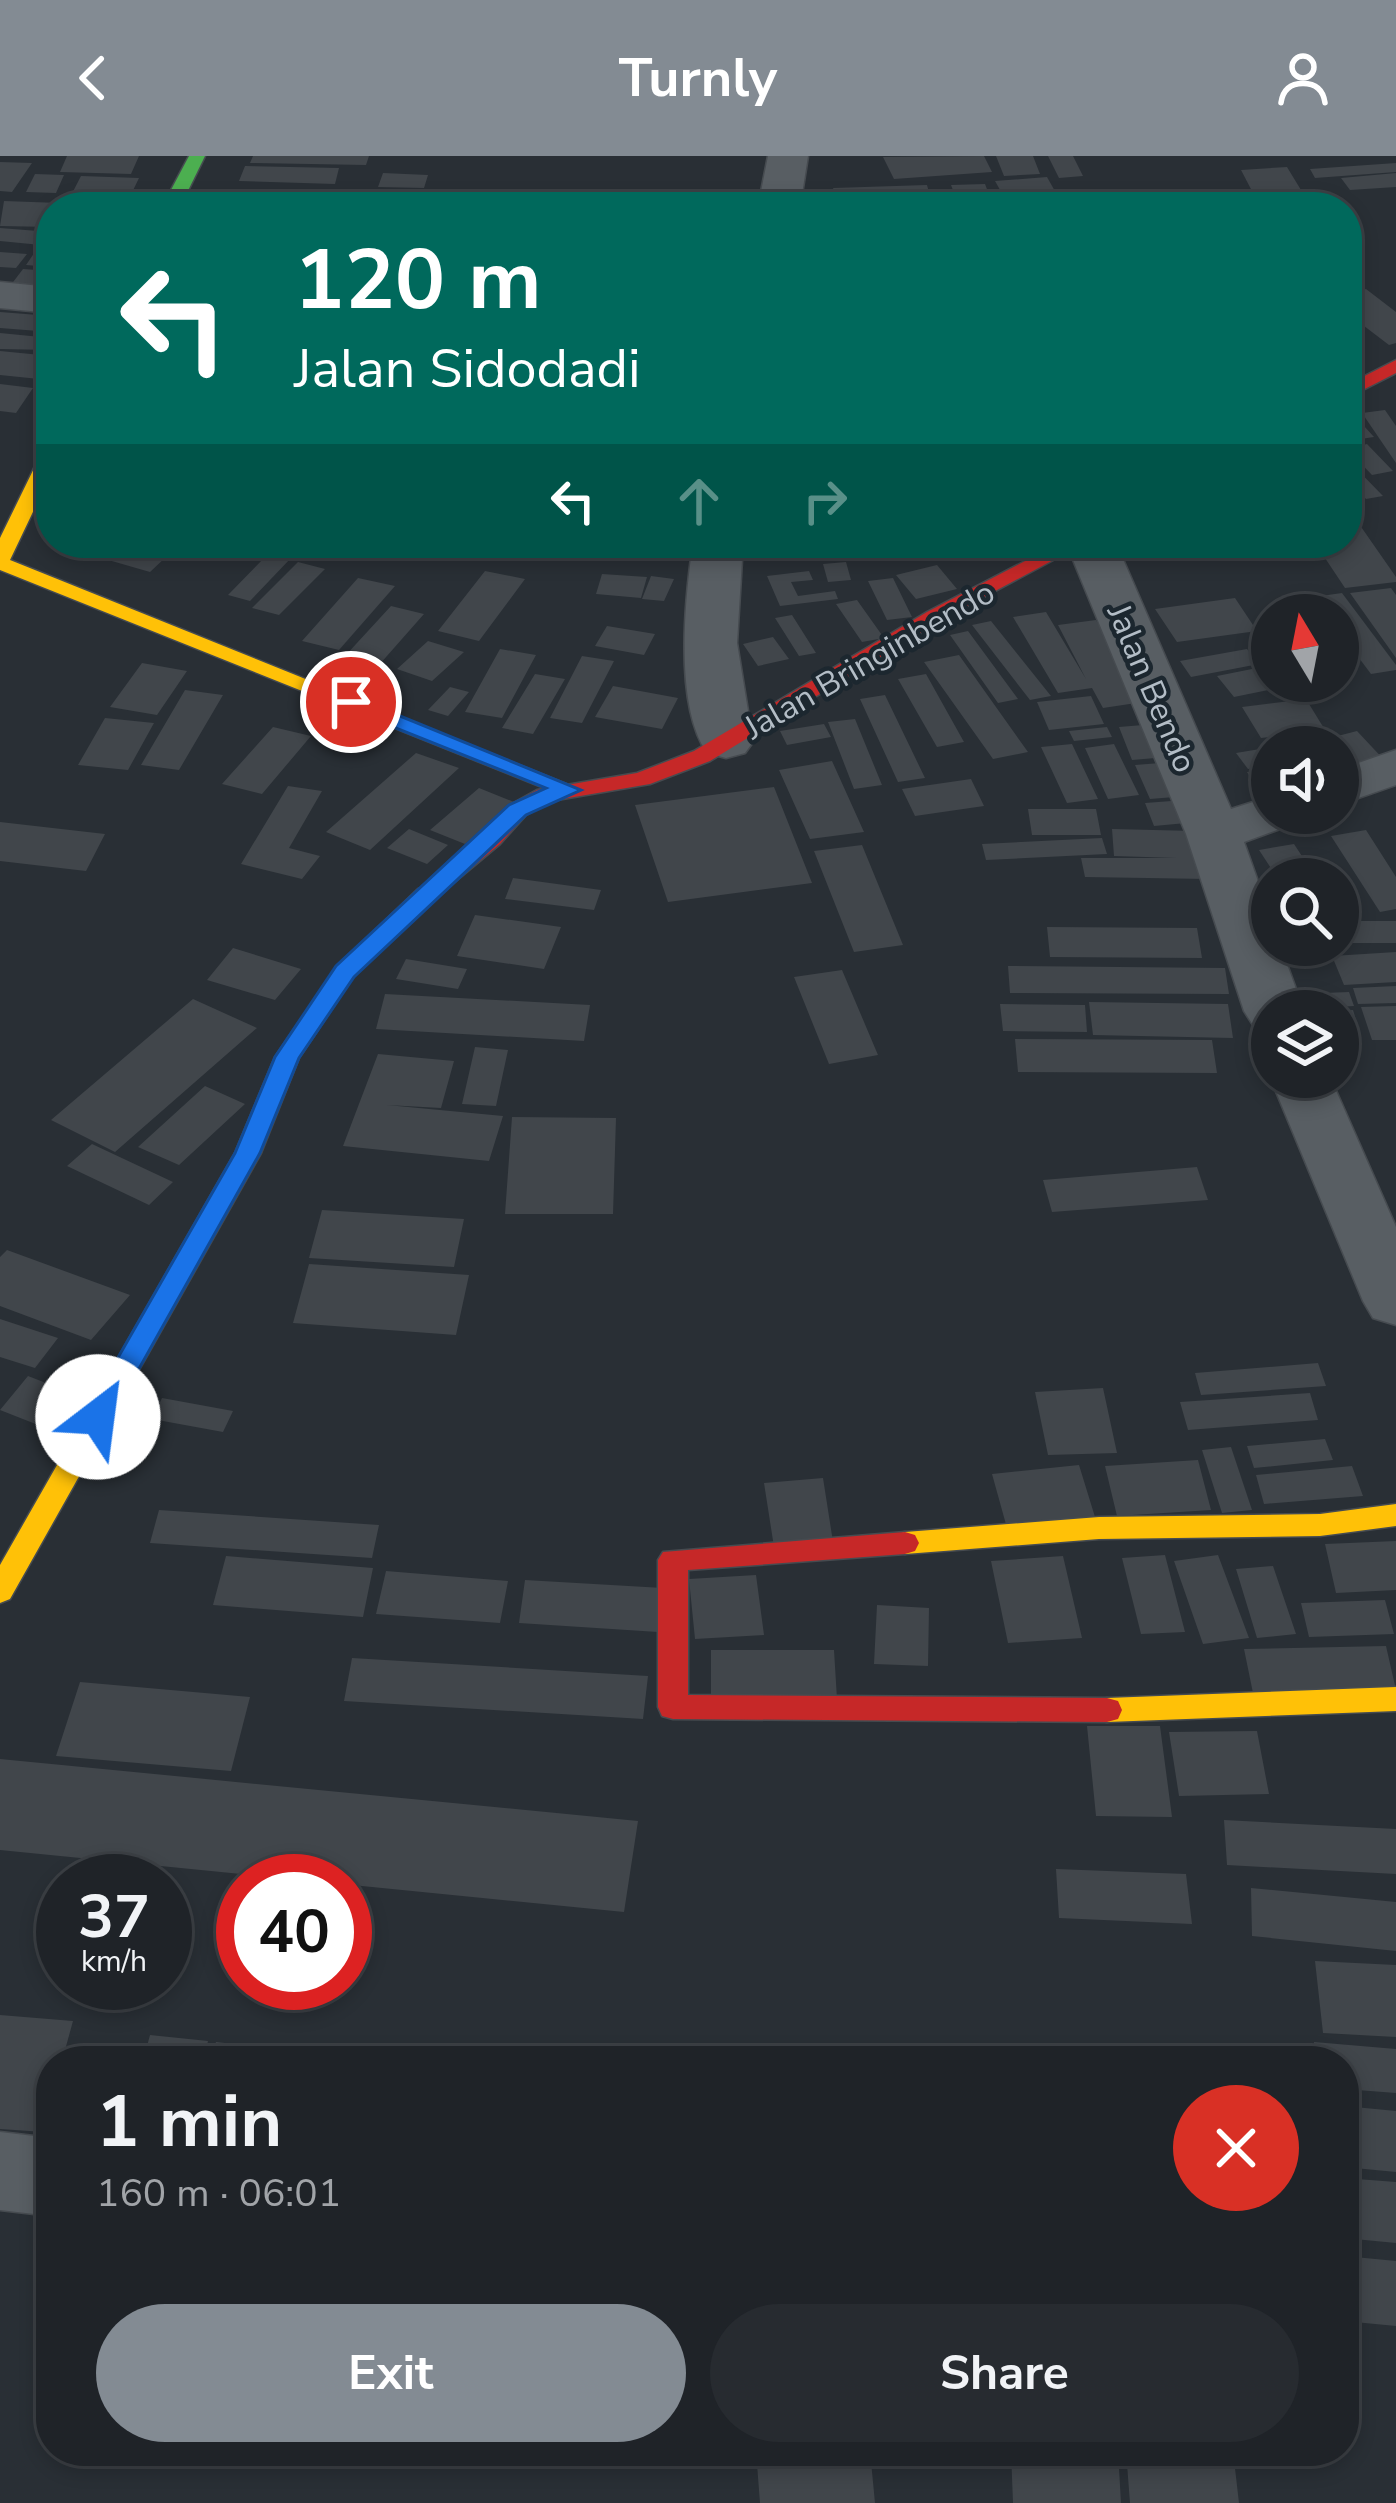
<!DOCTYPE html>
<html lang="en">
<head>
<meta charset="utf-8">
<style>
  :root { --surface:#1f2328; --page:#272b30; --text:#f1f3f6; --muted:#a1a4a8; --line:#3c4045; --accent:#838b93 }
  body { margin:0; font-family:"Nunito Sans",sans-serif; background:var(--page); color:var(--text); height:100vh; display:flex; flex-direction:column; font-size:45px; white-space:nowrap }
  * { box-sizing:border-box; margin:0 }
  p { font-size:39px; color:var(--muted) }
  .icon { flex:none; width:66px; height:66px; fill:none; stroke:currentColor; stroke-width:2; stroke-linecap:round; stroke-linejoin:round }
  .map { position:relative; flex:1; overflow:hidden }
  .side { position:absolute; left:36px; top:1890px; width:1323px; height:420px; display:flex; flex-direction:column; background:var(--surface); border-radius:48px; box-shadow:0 6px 18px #0003,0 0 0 3px var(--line) }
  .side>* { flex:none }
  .guide { position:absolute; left:36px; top:36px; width:1326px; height:366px; border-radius:48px; box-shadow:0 6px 18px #0003,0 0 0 3px var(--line); background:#00695c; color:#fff; overflow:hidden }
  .needle { width:78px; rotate:350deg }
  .fabs { position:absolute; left:1251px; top:438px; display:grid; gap:24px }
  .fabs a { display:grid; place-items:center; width:108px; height:108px; border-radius:50%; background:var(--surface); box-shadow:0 6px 18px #0003,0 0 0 3px var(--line); font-size:60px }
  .speed { position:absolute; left:36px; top:1698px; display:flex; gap:24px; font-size:60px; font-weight:700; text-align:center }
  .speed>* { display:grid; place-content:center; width:156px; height:156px; border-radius:50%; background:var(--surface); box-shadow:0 6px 18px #0003,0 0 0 3px var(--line); line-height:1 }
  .speed small { font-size:30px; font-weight:400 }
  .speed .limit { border:18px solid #d22; background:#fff; color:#111 }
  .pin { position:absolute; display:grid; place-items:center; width:102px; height:102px; color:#fff; margin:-51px; border:6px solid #fff; border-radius:50%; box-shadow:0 3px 12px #0007 }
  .me { position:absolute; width:132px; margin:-66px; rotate:30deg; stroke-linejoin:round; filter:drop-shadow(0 0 9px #0008) }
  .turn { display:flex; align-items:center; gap:42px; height:252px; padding:0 60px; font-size:54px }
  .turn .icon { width:156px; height:156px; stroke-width:2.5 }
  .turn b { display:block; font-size:84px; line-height:102px }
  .lanes { display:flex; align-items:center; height:114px; padding:0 60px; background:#0003; justify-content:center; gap:60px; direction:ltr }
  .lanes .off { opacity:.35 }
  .round { display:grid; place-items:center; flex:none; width:126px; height:126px; border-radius:63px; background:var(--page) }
  .headline { display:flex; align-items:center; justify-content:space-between; height:204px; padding:0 60px }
  h1 { font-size:72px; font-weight:700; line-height:90px }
  .cta { display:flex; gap:24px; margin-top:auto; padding:24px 60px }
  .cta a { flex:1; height:138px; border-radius:72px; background:var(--accent); color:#fff; font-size:48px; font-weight:700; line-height:138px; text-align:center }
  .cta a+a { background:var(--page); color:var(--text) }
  header { display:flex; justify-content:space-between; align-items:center; height:156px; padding:0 60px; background:var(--accent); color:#fff; font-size:54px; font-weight:700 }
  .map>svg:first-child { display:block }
</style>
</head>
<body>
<header><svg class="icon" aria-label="back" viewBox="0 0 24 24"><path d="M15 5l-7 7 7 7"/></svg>Turnly<svg class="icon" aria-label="person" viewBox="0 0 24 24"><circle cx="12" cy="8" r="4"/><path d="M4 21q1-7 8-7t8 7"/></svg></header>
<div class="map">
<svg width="1396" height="2347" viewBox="0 0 1396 2347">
  <rect width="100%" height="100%" fill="#292f35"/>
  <path fill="#41464b" d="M67,0H139L131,18L60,16Z
    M253,0H369L366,9L250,7Z
    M984,0L992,16L894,23L883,1Z
    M996,0H1033L1040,18L1004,20Z
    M1048,0H1073L1083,20L1059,22Z
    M0,6L32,7L12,36L0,35Z
    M1396,7V16L1315,22L1310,13Z
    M245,10L339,12L335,28L239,25Z
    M1287,11L1301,34L1253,37L1241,14Z
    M383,17L428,19L424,32L378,31Z
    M1396,17V31L1350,34L1341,22Z
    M35,18L64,19L56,37L26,36Z
    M81,20L139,22L126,49L65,51Z
    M1047,21L1056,37L1004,41L995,25Z
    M985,28L993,49L959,50L951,29Z
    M927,29L930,40L837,44L833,32Z
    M259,36L344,42L340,51H251Z
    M893,44L895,51H832L831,46Z
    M4,45L60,47V51H51V71L0,70Z
    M0,72L51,76V90L0,85Z
    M37,93L51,94V111L26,109Z
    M0,96L27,98L16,112L0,111Z
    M23,113L51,115V139L7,134Z
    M1366,133L1396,156V187L1389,189L1347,157V138Z
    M0,156L51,160V176L0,172Z
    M0,177L51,182V194L0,193Z
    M0,195L51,200V204L39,223L0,219Z
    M0,228L33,232L16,257L0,255Z
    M1385,254L1396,270V307L1362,257Z
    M1354,259L1374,281L1347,285V263Z
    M1367,288L1393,315L1372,319L1347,293Z
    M1347,303L1383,340L1366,343L1347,323Z
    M1357,365L1396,421V426L1345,432L1315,387H1347V366Z
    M95,387H118L166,401L150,416L84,397Z
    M141,387H196L183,399Z
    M301,387H349L330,404L293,394Z
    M495,387H529L525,400L492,398Z
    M596,387H679L677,400L594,395Z
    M926,387H966L974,398L938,404Z
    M269,397L291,402L250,445L228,439Z
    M298,406L325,413L279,459L252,452Z
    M846,406L851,424L828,426L823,408Z
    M937,409L957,433L916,443L896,419Z
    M485,415L525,423L479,485L438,475Z
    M809,415L813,424L791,426L798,440L835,435L838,443L780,450L767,420Z
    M602,418L647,421L641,442L596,438Z
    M651,420L674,423L664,445L642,443Z
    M358,422L395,430L339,494L302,485Z
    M893,422L912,461L887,464L868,425Z
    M1391,432L1396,439V502L1350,437Z
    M1342,437L1396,509V514L1371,518L1338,474V459H1327L1314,441Z
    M1235,442L1257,475L1177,486L1155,453Z
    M857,444L884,482L862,486L836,448Z
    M391,450L424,458L379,509L345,500Z
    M1046,456L1086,523L1058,469L1096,464L1143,546L1103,552L1092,532L1058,537L1013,461Z
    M792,459L816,497L799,500L775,462Z
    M991,465L1051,540L1030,544L972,469Z
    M607,470L655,478L644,499L595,490Z
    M968,475L1018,543L998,547L950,479Z
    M773,481L789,503L758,510L743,488Z
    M428,485L464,496L432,525L397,513Z
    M500,493L536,499L502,562L465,556Z
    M1247,493L1259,508L1191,521L1180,505Z
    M959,499L1028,596L993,603L924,506Z
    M582,500L614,505L582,567L550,562Z
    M142,507L187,515L157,559L110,551Z
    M1272,509V525L1303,527L1234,541L1217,520Z
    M535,518L565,523L533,578L502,572Z
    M926,518L964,586L937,591L898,523Z
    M613,530L678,542L662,573L595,561Z
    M450,531L469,536L448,560L428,554Z
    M185,534L223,539L179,614L141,609Z
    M885,539L925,622L898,626L860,543Z
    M1091,540L1104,568L1049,574L1037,546Z
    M1306,543L1325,574L1261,582L1242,551Z
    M105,562L154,567L128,614L78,609Z
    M855,563L882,629L854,633L828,566Z
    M824,568L831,581L787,589L780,575Z
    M1155,568L1167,601L1132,604L1119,571Z
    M273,571L311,580L262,638L222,628Z
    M1107,571L1112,581L1074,585L1069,575Z
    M1357,575L1387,607L1351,616L1338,601V591H1329L1322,584Z
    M1072,588L1098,643L1067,647L1041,591Z
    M1114,588L1139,639L1108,643L1085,592Z
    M1272,591V609L1248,613L1236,597Z
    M416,597L459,612L370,694L326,676Z
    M832,605L864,676L810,683L779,614Z
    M1173,606L1187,640L1150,643L1135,609Z
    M1272,613V634L1259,636L1247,616Z
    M971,623L984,650L915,660L902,633Z
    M288,630L322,635L289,692L320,700L302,723L241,708Z
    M774,631L812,727L668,746L635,649Z
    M479,632L514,646L465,688L430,674Z
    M1198,643L1208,665L1154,670L1145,647Z
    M1028,653H1096L1101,679H1032Z
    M0,666L105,678L86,715L0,705Z
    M409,673L448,689L427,708L387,692Z
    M1112,673L1195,675L1208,723L1085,721L1081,702H1176L1114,700Z
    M1366,674L1396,721V753L1380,756L1331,680Z
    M1102,682L1107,698L986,704L982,688Z
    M1294,688L1317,723H1278L1259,694Z
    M862,689L903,789L854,796L814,695Z
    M513,722L601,734L594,754L505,743Z
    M475,759L561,771L544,813L457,800Z
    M1338,765H1396V787H1338Z
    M1047,771L1197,772L1202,802L1050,801Z
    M233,792L301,813L275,844L207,824Z
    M1396,796V826L1344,829L1332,800Z
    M406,803L467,813L458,833L396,823Z
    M1008,810L1225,812L1229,838L1010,837Z
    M842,814L878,899L829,908L794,821Z
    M1396,830V847L1358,848L1353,832Z
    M1349,836L1354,850L1303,853L1298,838Z
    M385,838L590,849L584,885L376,873Z
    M193,843L257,872L115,996L51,964Z
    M1089,846L1228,848L1233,882L1093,879Z
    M1000,848L1085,849L1087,876L1003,875Z
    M1396,850V884H1372L1361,851Z
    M1353,854L1360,877L1338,878V855Z
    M1015,883L1212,884L1217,917L1018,916Z
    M475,891L508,894L496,950L462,948Z
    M378,898L454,905L441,952L387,949L503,960L489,1005L343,990Z
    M205,930L245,948L179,1009L138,991Z
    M512,961L616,962L613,1058H505Z
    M92,988L173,1026L149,1049L67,1010Z
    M1197,1011L1208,1044L1052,1056L1043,1024Z
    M322,1054L464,1063L454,1111L309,1102Z
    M7,1094L130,1139L91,1184L0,1150V1101Z
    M309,1108L469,1119L456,1179L293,1167Z
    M0,1163L58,1182L35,1212L0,1201Z
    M1318,1207L1326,1230L1201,1239L1195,1217Z
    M28,1220L90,1244L61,1278L0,1254Z
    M1103,1232L1117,1297L1048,1299L1035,1236Z
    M1310,1237L1318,1264L1188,1274L1180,1246Z
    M162,1242L233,1255L223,1276L152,1263Z
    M1325,1283L1333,1304L1254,1312L1247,1290Z
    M1231,1291L1252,1354L1222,1357L1202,1294Z
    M1198,1304L1211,1354L1117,1360L1105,1310Z
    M1079,1309L1095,1361L1007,1372L992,1318Z
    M1352,1310L1363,1340L1264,1348L1256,1319Z
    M823,1322L833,1386L774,1391L764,1327Z
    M159,1354L379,1369L372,1402L150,1387Z
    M1396,1385V1434L1336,1437L1325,1388Z
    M1165,1399L1185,1476L1141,1478L1122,1402Z
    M1218,1399L1249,1482L1203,1488L1174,1405Z
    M226,1400L373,1412L363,1461L213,1449Z
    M1063,1400L1082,1482L1008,1487L991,1405Z
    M1273,1410L1296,1478L1257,1482L1236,1413Z
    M386,1415L508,1425L500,1467L376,1458Z
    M756,1419L764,1479L695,1483L689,1423Z
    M525,1424L663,1432L658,1476L519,1467Z
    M1385,1444L1394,1478L1309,1481L1301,1447Z
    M877,1449L929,1452L928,1510L874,1508Z
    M1386,1490L1396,1534L1253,1537L1244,1493Z
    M711,1494H834L837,1543L711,1542Z
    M352,1502L648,1520L643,1563L344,1545Z
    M80,1526L250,1541L231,1615L56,1600Z
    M1087,1570H1160L1172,1661L1096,1660Z
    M1257,1575L1269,1638L1179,1640L1169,1576Z
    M0,1603L638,1665L624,1756L0,1694Z
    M1224,1664L1396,1673V1718L1227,1709Z
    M1056,1713L1186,1718L1192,1768L1059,1762Z
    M1251,1732L1396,1746V1795L1252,1780Z
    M1315,1805L1396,1809V1881L1323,1877Z
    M0,1859L73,1865L62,1905H51V1948L44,1976L0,1973Z
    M150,1879L208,1885L203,1905H143Z
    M216,1886L261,1891L257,1905H210Z
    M1314,1886L1396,1893V1937L1344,1933V1905H1315Z
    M1344,1950L1396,1955V2016L1344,2011Z
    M1344,2022L1396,2026V2087L1344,2082Z
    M1344,2100L1396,2105V2170L1344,2165Z
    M756,2295H870L875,2347H760Z
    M1011,2295H1118L1121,2347H1013Z
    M1126,2295H1233L1239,2347H1130Z"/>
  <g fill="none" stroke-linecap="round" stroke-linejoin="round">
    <g stroke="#464b50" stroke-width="3">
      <path id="street" d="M768,0H808L800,51H758Z
        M0,126L51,131V157L0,152Z
        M693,387H743L737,487L753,586L745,597L726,602L707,597C674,549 685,443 693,387Z
        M1066,387H1116L1231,653L1272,640V657H1299L1291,669L1244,686L1272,765V789H1280L1304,855H1272V874L1253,869L1244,855L1186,678Z
        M1396,594V629L1338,649V614Z
        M1272,917V921H1330L1396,1071V1169L1373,1162L1363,1145L1270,921Z
        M0,1976L51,1982V2060L0,2054Z"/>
    </g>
    <g stroke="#464b50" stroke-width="3">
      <path id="fast" d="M189,0H205L180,51H162Z"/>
    </g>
    <g stroke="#464b50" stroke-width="3">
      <path id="slow" d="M51,292V318L10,404L581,634L578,639H562L0,414V382L41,298Z
        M426,731L438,738L434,743L353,821L299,902L261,997L10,1443L0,1447V1409L235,997L275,901L337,811L418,733Z
        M1396,1348V1370L1320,1380L1099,1383L905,1398L895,1395L891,1387L895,1379L905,1376L1099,1361L1320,1358Z
        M1396,1531V1555L1107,1566L1096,1563L1092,1554L1096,1545L1107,1542Z"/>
    </g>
    <g stroke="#464b50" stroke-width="3">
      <path id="jam" d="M1396,204V217L1347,242V229Z
        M1060,387H1085L941,464L710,605L650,628L551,645L526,659L500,688L434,743L426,745L414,738L484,678L510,649L537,634L637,617L694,595L927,456Z
        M905,1376L915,1379L919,1387L915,1395L905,1398L688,1414V1539L1107,1542L1118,1545L1122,1554L1118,1563L1107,1566L673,1563L662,1560L658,1551V1404L663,1396Z"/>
    </g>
    <use href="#street" fill="#585e63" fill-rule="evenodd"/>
    <use href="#fast" fill="#4caf50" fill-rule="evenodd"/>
    <use href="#slow" fill="#ffc107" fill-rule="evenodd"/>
    <use href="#jam" fill="#c62828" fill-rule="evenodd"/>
  </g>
  <path fill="#1a73e8" stroke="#114b97" stroke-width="3" d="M351,540L581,634L526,659L354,821L299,902L260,997L108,1268H88L84,1261L235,997L275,901L336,810L509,649L546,632L343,551L340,546Z"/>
  <g text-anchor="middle" stroke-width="9" stroke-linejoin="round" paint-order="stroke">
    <g font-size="33" fill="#b3bdc6" stroke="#1c272f">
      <text transform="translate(869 503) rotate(-30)" y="12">Jalan Bringinbendo</text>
      <text transform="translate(1153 532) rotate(67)" y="12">Jalan Bendo</text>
    </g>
  </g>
</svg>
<div class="fabs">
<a><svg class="needle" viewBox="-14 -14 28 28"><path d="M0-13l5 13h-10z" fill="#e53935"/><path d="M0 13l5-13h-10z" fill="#a1a4a8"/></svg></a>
<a><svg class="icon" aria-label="sound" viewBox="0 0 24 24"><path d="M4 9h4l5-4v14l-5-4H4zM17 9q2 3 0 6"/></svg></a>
<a><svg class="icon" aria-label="search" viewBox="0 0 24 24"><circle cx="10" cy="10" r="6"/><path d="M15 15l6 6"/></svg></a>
<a><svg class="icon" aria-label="layers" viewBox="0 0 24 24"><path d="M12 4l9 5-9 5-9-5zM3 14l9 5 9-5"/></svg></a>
</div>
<div class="speed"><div>37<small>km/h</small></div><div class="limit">40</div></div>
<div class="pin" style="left:351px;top:546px;background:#d93025"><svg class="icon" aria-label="arrive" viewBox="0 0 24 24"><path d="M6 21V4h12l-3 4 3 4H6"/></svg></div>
<svg class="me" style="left:98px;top:1261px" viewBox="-20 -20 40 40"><circle r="19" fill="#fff"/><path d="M0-13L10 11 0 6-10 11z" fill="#1a73e8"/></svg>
<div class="guide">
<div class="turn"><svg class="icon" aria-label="left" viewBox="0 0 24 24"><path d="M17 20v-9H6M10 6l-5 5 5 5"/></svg><div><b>120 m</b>Jalan Sidodadi</div></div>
<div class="lanes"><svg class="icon" aria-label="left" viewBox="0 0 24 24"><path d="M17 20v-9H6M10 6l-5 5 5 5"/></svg><svg class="icon off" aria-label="ahead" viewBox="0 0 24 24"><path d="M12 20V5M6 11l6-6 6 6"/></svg><svg class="icon off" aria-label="right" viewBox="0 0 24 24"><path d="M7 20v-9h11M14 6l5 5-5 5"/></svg></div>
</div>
<section class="side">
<div class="headline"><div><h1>1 min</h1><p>160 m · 06:01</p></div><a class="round" style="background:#d93025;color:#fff"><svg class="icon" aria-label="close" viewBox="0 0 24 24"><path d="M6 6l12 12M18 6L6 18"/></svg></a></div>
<div class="cta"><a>Exit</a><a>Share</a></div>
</section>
</div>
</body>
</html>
